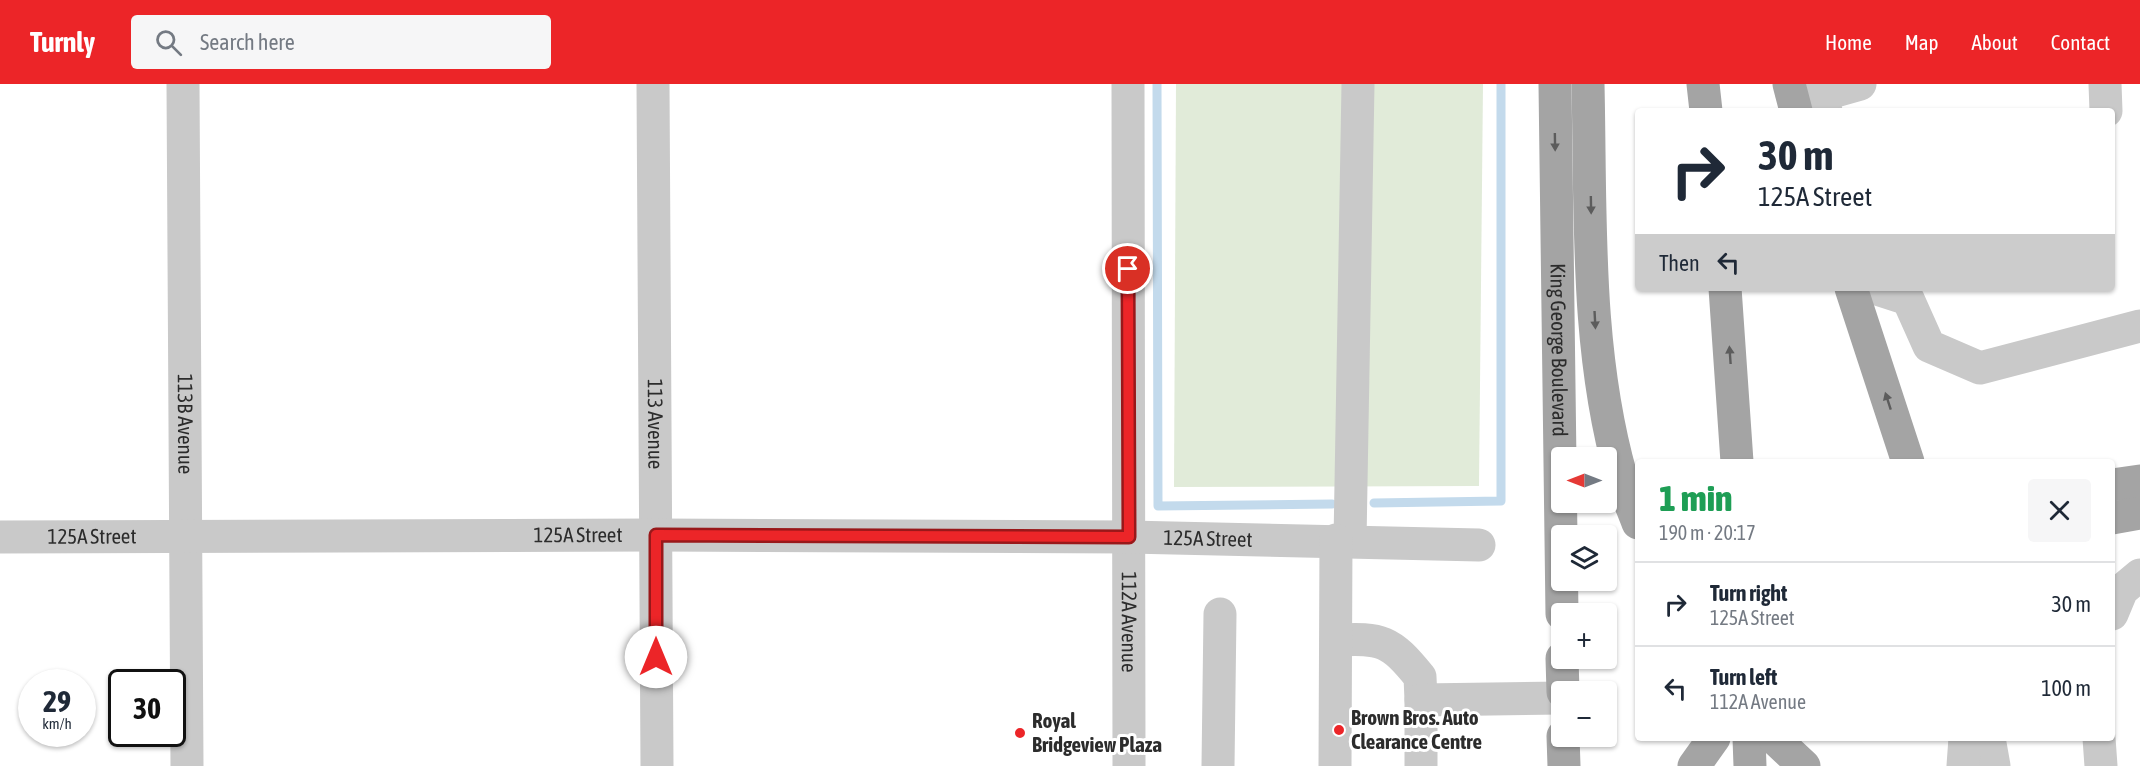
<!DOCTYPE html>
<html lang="en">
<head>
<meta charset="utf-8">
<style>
  :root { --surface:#fff; --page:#f6f6f7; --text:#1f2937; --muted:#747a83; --line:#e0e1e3; --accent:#ec2528 }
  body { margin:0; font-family:"Asap Condensed",sans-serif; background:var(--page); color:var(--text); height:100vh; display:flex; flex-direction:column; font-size:22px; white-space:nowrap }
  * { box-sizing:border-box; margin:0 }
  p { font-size:20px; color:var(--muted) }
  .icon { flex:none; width:33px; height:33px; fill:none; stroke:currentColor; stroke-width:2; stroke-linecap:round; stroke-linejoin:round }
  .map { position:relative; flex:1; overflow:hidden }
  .details { position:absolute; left:1635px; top:375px; width:480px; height:282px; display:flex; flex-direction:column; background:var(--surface); border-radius:6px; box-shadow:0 2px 4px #0004 }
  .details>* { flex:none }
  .guide { position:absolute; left:1635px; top:24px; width:480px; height:183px; border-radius:6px; box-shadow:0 2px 4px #0004; background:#fff; color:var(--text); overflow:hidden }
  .needle { width:39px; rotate:270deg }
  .controls { position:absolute; left:1551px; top:363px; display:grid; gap:12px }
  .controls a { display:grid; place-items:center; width:66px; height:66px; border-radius:6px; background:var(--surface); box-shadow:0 2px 4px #0004; font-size:30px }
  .speed { position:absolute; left:18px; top:585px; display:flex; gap:12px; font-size:30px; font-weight:700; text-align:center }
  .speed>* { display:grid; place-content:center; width:78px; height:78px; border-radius:50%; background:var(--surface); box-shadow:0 2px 4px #0004; line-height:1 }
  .speed small { font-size:15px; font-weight:400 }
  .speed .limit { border:3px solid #111; border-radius:9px; background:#fff; color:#111 }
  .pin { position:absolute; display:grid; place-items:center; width:51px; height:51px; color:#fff; margin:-26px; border:3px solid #fff; border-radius:50%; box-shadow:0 2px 6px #0007 }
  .me { position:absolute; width:66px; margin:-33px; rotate:0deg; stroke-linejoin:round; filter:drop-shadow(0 0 4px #0008) }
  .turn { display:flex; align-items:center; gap:21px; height:126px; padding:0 24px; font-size:27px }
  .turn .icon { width:78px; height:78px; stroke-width:2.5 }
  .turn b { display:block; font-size:42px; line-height:51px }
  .then { display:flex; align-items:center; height:57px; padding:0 24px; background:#0003; gap:12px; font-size:22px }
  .round { display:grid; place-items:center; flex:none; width:63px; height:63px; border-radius:6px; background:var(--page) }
  .head { display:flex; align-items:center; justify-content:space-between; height:102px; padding:0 24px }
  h1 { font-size:36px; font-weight:800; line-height:45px; color:#1e9e55 }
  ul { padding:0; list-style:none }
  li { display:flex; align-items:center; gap:18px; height:84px; padding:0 24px; border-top:2px solid var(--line) }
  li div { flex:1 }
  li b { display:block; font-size:22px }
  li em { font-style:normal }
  header { display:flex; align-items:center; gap:36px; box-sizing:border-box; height:84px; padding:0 30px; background:var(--accent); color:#fff }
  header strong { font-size:28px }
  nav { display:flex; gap:33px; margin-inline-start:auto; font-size:21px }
  .search { width:420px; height:54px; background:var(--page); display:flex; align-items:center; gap:15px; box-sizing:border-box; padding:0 21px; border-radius:6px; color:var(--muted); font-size:22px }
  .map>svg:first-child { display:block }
</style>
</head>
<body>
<header>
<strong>Turnly</strong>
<div class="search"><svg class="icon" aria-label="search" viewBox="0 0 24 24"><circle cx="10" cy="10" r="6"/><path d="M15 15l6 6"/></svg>Search here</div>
<nav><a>Home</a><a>Map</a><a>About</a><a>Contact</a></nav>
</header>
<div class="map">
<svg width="2140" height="682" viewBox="0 0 2140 682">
  <rect width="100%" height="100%" fill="#fff"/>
  <path fill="#e1ebd9" d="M1176,0H1483L1479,402L1174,403Z"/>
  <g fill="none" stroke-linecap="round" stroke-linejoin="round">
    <path stroke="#c3daec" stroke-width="9" d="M1157,0L1158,422L1332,420
      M1374,419L1501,417V0"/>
    <g stroke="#c9c9c9" stroke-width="33">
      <path id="s1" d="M183,0L187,682"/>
      <path id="s2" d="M653,0L657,682"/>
      <path id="s3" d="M1128,0L1129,682"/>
      <path d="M2105,0L2106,27"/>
      <path d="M1792,10L1821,11L1826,27"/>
      <path d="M1821,11L1860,0"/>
      <path d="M1874,204L1908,215L1929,262L1980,284L2140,242"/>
      <path id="s4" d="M0,453L656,451L1129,453L1479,461"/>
      <path d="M1350,457L1358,0"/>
      <path d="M2112,530L2122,506L2140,491"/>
      <path d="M1336,556C1382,554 1390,556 1420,593L1421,616"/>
      <path d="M1989,654L1994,682"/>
      <path d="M2099,654L2101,682"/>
      <path d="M1218,682L1220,530"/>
      <path d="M1335,682L1336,456"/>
      <path d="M1421,682V616L1562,614"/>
      <path d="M1963,682L1965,654"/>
    </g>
    <g stroke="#a4a4a4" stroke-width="33">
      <path id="s5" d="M1555,0L1562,530"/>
      <path d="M1588,0C1591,130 1585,265 1621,392C1625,408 1632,423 1638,439"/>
      <path d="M1703,0L1706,27"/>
      <path d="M1789,0L1796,27"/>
      <path d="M1725,204L1737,378"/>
      <path d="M1851,204L1908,378"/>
      <path d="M2112,401L2140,397"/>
      <path d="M2112,434L2140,429"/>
      <path d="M1562,574L1563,608"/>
      <path d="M1563,652L1564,682"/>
      <path d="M1749,654L1750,682"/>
      <path d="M1774,654L1804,682"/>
      <path d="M1694,682L1714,654"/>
    </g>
  </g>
  <defs><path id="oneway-solid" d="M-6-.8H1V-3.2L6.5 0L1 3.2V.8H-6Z" transform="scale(1.5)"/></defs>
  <g fill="#5c5c5c">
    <use href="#oneway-solid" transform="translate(1555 58) rotate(89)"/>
    <use href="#oneway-solid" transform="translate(1591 121) rotate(89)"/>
    <use href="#oneway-solid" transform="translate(1595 236) rotate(87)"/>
    <use href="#oneway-solid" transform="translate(1730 271) rotate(-94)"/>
    <use href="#oneway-solid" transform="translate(1888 317) rotate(-108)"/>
  </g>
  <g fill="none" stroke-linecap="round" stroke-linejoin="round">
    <g stroke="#99181a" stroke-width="15">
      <path id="route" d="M656,573V451L1129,453L1128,185"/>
    </g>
    <use href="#route" stroke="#ec2528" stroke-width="10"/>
  </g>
  <g fill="#ec2528" stroke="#fff" stroke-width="2">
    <circle cx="1339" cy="646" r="6"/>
    <circle cx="1020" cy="649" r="6"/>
  </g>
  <g text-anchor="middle" stroke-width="6" stroke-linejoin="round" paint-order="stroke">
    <g font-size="21" fill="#2c2c2c" stroke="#fff">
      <text dy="7" stroke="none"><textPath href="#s5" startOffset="266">King George Boulevard</textPath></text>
      <text dy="7" stroke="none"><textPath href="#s1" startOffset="340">113B Avenue</textPath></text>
      <text dy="7" stroke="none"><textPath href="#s2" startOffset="340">113 Avenue</textPath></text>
      <text dy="7" stroke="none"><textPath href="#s4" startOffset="578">125A Street</textPath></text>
      <text dy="7" stroke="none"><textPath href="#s4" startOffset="92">125A Street</textPath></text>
      <text dy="7" stroke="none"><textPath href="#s4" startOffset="1208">125A Street</textPath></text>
      <text dy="7" stroke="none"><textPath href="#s3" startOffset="538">112A Avenue</textPath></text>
    </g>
    <g font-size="21" font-weight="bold" fill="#2c2c2c" stroke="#fff" text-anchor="start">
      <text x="1351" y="641">Brown Bros. Auto<tspan x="1351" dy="24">Clearance Centre</tspan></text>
      <text x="1032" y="644">Royal<tspan x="1032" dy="24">Bridgeview Plaza</tspan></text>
    </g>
  </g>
</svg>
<div class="controls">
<a><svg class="needle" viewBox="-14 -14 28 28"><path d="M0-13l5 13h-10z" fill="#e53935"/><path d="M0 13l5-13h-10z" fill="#747a83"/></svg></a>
<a><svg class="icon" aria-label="layers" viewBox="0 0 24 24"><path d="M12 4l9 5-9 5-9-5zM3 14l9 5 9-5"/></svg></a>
<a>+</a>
<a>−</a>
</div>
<div class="speed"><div>29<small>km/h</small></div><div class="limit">30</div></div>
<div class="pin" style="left:1128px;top:185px;background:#d93025"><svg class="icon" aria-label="arrive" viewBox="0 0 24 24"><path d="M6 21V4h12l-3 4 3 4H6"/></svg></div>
<svg class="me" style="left:656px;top:573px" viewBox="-20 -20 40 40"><circle r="19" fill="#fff"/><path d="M0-13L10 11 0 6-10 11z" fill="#ec2528"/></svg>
<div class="guide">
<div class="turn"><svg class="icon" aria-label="right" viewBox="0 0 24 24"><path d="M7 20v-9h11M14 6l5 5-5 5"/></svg><div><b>30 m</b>125A Street</div></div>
<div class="then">Then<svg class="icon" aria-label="left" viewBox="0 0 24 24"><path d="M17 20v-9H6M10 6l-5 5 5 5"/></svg></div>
</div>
<section class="details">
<div class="head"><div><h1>1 min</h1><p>190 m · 20:17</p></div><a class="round"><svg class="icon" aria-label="close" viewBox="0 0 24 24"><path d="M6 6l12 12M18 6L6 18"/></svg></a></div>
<ul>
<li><svg class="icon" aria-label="right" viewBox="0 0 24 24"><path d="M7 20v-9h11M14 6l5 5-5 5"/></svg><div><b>Turn right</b><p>125A Street</p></div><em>30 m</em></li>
<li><svg class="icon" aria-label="left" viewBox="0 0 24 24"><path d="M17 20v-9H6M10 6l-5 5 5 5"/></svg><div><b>Turn left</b><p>112A Avenue</p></div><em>100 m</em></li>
</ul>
</section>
</div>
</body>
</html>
